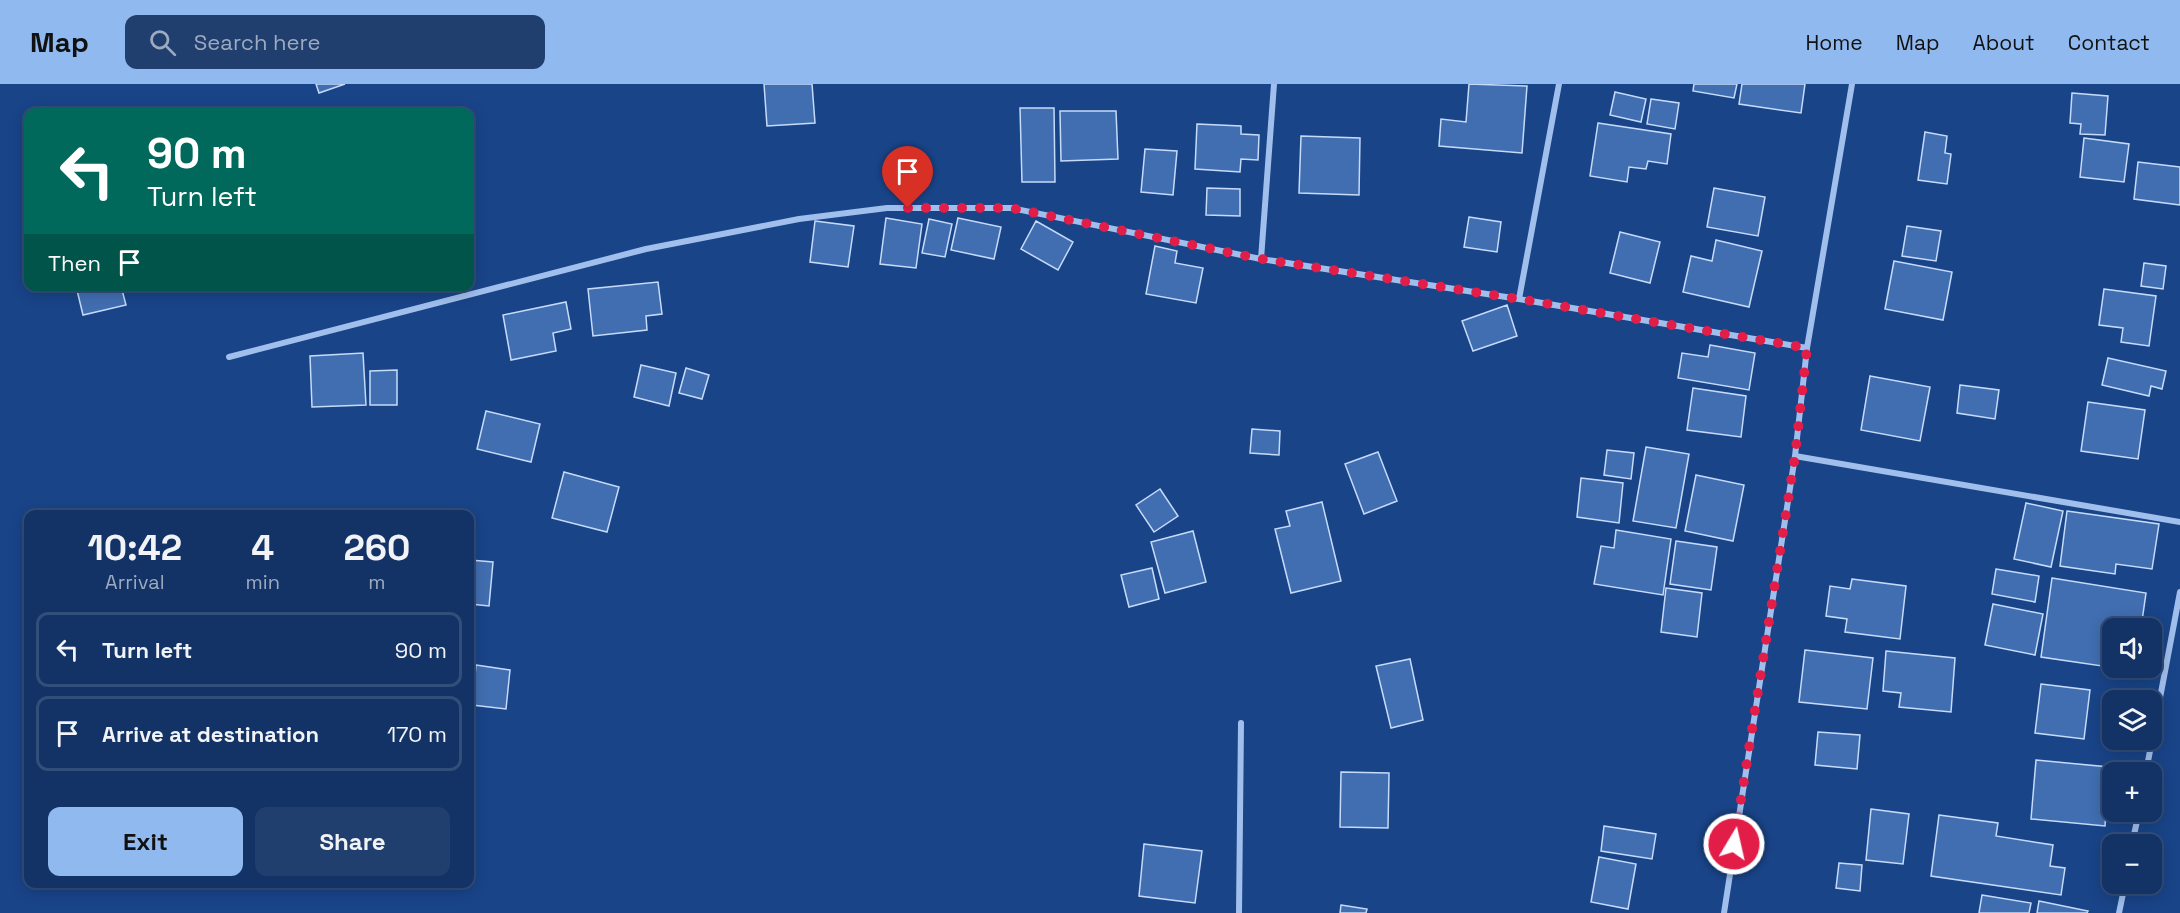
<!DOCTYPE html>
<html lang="en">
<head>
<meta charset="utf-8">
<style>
  :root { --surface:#133366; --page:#203f6f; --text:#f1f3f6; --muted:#9daabf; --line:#324e7a; --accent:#90b9f0 }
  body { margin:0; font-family:"Space Grotesk",sans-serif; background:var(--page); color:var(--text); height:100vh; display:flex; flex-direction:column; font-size:22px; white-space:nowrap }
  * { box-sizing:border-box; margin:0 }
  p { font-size:20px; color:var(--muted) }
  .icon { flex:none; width:33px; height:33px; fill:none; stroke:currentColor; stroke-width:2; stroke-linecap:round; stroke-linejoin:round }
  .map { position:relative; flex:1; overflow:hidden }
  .details { position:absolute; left:24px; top:426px; width:450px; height:378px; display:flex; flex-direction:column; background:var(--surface); border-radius:12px; box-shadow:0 3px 15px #0003,0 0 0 2px var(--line) }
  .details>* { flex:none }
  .hud { position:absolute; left:24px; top:24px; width:450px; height:183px; border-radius:12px; box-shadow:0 3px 15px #0003,0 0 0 2px var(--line); background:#00695c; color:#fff; overflow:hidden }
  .fabs { position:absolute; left:2102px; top:534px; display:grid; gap:12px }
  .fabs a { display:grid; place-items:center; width:60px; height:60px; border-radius:12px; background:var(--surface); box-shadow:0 3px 15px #0003,0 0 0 2px var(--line); font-size:30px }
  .pin { position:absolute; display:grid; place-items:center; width:51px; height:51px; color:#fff; margin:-62px -26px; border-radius:50% 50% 50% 0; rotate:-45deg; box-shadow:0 0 6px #0007 }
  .pin .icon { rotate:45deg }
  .me { position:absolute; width:66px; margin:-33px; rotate:9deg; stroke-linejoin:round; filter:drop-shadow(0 0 4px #0008) }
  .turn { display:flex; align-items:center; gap:21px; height:126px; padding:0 24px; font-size:27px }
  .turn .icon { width:78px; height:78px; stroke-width:2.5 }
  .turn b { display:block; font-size:42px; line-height:51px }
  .then { display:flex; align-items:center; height:57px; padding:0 24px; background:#0003; gap:12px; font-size:22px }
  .eta { display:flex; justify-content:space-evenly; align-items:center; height:102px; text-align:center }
  .eta b { font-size:36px; font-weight:700; line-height:42px }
  .cta { display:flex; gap:12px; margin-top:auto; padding:12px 24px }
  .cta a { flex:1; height:69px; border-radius:12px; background:var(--accent); color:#111; font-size:24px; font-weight:700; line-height:69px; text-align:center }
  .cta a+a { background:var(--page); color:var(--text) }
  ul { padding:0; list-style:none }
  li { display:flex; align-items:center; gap:18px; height:75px; margin:0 12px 9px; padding:0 12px; border:3px solid var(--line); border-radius:12px }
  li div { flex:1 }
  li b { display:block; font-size:22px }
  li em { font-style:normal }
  header { display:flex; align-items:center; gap:36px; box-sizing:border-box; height:84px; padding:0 30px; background:var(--accent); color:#111 }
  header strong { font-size:28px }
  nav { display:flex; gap:33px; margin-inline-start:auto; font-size:21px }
  .search { width:420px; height:54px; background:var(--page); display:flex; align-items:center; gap:15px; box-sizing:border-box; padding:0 21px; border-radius:12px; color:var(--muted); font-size:22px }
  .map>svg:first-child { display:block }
</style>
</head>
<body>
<header>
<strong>Map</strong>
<div class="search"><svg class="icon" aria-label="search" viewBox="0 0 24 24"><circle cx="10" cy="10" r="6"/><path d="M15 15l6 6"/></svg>Search here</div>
<nav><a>Home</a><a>Map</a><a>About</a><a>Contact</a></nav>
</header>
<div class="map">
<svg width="2180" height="829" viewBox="0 0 2180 829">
  <rect width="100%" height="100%" fill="#194488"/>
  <path fill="#416eb1" stroke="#c6dbf9" stroke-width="1.5" d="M316,0H345L319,9Z
    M764,0H812L815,39L767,42Z
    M1469,0L1527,2L1522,69L1439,62L1441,35L1466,38Z
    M1694,0H1737L1734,14L1693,7Z
    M1742,0H1805L1801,29L1739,20Z
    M1615,8L1646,15L1641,38L1610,31Z
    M2072,9L2108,12L2105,51L2080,50L2081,40L2070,39Z
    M1651,15L1679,19L1675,45L1647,40Z
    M1020,24H1054L1055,98H1022Z
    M1060,27H1116L1118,75L1061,77Z
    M1598,39L1671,50L1667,80L1648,77L1646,85L1629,83L1627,98L1590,92Z
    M1197,40L1241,42V50L1259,51L1258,76L1241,75L1240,88L1195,85Z
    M1925,48L1947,52L1945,69L1951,70L1947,100L1918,96Z
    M1301,52L1360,54L1359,111L1299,109Z
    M2084,54L2129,60L2124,98L2080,93Z
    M1145,65L1177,67L1173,111L1141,108Z
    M2138,78L2180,83V121L2134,115Z
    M1207,104L1240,105V132L1206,131Z
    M1714,104L1765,113L1758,152L1707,143Z
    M1469,133L1501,138L1497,168L1464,163Z
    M886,134L922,140L916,184L880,180Z
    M958,134L1001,143L994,175L951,166Z
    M929,135L952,140L945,173L922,169Z
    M815,137L854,142L848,183L810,178Z
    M1036,137L1073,158L1058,186L1021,165Z
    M1907,142L1941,147L1936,177L1902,172Z
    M1620,148L1660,158L1650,199L1610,189Z
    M1716,156L1762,167L1749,223L1683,208L1691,172L1712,177Z
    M1155,162L1177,167L1175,179L1203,184L1196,219L1146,210Z
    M1894,177L1952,188L1943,236L1885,225Z
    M2144,179L2166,182L2163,205L2141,202Z
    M658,198L662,230L646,232L647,246L593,252L588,205Z
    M76,202H121L126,221L83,231Z
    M2104,205L2156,212L2149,262L2121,258L2123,244L2099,241Z
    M566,218L571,245L553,249L556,267L511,276L503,231Z
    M1507,221L1517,252L1473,267L1462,237Z
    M1710,261L1755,269L1749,306L1678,294L1682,269L1708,273Z
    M363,269L366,321L312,323L310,272Z
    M2108,274L2166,287L2162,305L2151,302L2149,312L2102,301Z
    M641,281L676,289L669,322L634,313Z
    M686,284L709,291L702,315L679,309Z
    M397,286V321H370V287Z
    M1870,292L1930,303L1920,357L1861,346Z
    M1960,301L1999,306L1995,335L1957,329Z
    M1693,304L1746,312L1741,353L1687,346Z
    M2088,318L2145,326L2138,375L2081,367Z
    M486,327L540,340L531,378L477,365Z
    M1252,345L1280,347L1279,371L1250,369Z
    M1646,363L1689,370L1676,444L1633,437Z
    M1607,366L1634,369L1631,395L1604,391Z
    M1378,368L1397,417L1364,430L1345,380Z
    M564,388L619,403L607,448L552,434Z
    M1696,391L1744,401L1733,457L1685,447Z
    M1581,394L1623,399L1619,439L1577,433Z
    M1160,405L1178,432L1154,448L1136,421Z
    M1322,418L1341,497L1291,509L1275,445L1290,442L1286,427Z
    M2026,419L2063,427L2051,483L2014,475Z
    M2067,427L2159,440L2152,485L2116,480L2115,490L2060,482Z
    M1616,446L1671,455L1663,511L1594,500L1601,462L1614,464Z
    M1193,447L1206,498L1165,509L1151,458Z
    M1676,457L1717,463L1711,506L1670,500Z
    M470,476L493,478L489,522L470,520Z
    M1152,484L1159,515L1129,523L1121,491Z
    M1996,485L2039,492L2035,518L1992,510Z
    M2052,494L2146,509L2141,544H2112V557H2106L2102,582L2041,573Z
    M1852,495L1906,502L1900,555L1845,548L1847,535L1826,532L1830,502L1850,505Z
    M1666,504L1702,509L1697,553L1661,548Z
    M1993,520L2043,530L2035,571L1985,561Z
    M1805,566L1873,574L1867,625L1799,618Z
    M1886,567L1955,574L1951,628L1899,623L1901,609L1883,607Z
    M1410,575L1423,636L1391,644L1376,582Z
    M476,581L510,586L506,625L472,621Z
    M2041,600L2090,606L2084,655L2035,649Z
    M1818,648L1860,651L1857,685L1815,681Z
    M2036,676L2109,683L2105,742L2031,735Z
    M1341,688L1389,689L1388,744L1340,743Z
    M1871,725L1909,730L1903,780L1866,776Z
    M1939,731L1998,739L1996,752L2053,761L2050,782L2065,784L2061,811L1931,792Z
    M1604,742L1656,750L1652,775L1601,767Z
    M1144,760L1202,767L1195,819L1139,812Z
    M1599,773L1636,780L1628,825L1591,818Z
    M1839,779L1862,781L1860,807L1836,804Z
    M1982,811L2031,819L2029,829H1979Z
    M2039,817L2088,827L2087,829H2037Z
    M1341,821L1367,825L1366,829H1340Z"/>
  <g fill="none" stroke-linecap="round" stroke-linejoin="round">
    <path stroke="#a0bfed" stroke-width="6" d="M1559,0L1519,215L1807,264
      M1261,175L1274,0
      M229,273L646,165L799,135L887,124H1011L1261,175L1519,215
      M1795,372L2180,438
      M2146,688L2180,508
      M2132,760L2139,728
      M1239,829L1241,639
      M1724,829L1795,372L1807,264L1852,0
      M2119,829L2125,800"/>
  </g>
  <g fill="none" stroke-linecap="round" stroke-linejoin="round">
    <path stroke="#e11d48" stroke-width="10" stroke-dasharray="0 18" d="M908,124H1011L1261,175L1519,215L1807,264L1795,372L1734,760"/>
  </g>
</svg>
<div class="fabs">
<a><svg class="icon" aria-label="sound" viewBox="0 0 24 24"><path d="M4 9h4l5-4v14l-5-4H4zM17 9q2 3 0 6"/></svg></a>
<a><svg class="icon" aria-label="layers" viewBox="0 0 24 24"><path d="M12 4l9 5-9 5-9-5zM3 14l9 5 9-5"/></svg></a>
<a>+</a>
<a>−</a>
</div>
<div class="pin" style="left:908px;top:124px;background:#d93025"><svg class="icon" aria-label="arrive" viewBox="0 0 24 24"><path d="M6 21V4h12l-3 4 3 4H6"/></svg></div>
<svg class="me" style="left:1734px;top:760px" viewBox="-20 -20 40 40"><circle r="17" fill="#e11d48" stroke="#fff" stroke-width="3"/><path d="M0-11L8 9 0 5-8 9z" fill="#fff"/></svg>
<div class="hud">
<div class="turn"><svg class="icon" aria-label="left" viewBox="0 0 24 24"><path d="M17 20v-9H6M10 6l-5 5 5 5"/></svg><div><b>90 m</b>Turn left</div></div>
<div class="then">Then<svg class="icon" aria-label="arrive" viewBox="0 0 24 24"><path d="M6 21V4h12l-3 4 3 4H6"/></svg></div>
</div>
<section class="details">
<div class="eta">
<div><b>10:42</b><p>Arrival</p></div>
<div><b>4</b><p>min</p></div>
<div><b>260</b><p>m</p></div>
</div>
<ul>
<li><svg class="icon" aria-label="left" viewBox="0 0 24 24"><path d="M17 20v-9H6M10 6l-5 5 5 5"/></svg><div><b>Turn left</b></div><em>90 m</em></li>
<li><svg class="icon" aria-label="arrive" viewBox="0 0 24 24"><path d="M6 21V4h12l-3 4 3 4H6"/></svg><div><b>Arrive at destination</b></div><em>170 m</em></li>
</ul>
<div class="cta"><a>Exit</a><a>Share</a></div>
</section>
</div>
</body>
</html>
